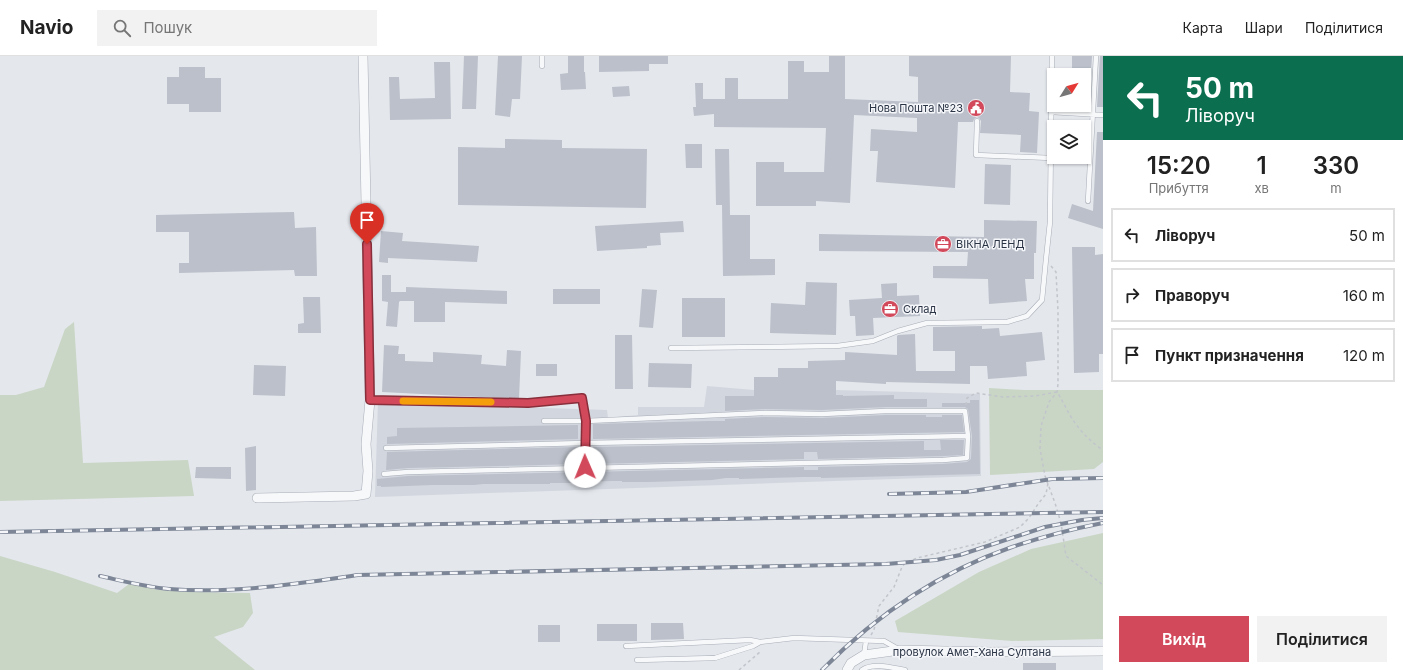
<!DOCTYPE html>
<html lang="uk">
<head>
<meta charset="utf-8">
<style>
  :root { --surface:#fff; --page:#f2f2f2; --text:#222; --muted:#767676; --line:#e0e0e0; --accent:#d1495b }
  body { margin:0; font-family:Inter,sans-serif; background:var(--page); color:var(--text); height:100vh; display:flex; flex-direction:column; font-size:15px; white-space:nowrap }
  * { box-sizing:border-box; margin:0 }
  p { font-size:13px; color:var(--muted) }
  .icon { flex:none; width:22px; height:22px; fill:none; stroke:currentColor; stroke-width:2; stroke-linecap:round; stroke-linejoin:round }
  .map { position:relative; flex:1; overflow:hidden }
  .sheet { display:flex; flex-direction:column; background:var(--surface); width:300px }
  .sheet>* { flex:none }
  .hud { background:#0b6e4f; color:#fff; overflow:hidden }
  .needle { width:26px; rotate:53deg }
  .buttons { position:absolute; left:1047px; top:12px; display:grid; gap:8px }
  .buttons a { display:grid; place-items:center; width:44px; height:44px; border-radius:0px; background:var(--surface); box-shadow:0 1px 3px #0004; font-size:20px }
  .pin { position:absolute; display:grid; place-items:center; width:34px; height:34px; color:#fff; margin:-41px -17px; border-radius:50% 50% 50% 0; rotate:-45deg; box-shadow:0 0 4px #0007 }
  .pin .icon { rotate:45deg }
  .me { position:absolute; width:44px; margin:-22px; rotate:359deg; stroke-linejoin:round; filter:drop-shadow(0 0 3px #0008) }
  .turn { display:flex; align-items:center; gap:14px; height:84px; padding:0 16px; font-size:18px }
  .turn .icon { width:52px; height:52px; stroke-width:2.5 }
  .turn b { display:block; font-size:28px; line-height:34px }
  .eta { display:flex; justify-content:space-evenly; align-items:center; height:68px; text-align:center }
  .eta b { font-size:24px; font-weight:600; line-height:28px }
  .cta { display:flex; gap:8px; margin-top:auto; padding:8px 16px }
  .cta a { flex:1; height:46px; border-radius:0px; background:var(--accent); color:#fff; font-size:16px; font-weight:600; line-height:46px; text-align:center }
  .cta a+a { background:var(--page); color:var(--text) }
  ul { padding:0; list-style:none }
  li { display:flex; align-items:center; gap:12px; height:54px; margin:0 8px 6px; padding:0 8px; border:2px solid var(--line); border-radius:0px }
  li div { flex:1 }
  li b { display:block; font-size:15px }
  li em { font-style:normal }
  header { display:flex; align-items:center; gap:24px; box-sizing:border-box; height:56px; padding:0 20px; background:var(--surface); border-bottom:1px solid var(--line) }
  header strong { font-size:19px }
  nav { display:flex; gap:22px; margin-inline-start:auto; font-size:14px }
  .search { width:280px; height:36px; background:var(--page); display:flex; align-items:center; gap:10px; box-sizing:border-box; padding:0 14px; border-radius:0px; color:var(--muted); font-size:15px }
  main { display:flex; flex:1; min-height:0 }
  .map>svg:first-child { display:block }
</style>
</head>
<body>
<header>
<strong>Navio</strong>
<div class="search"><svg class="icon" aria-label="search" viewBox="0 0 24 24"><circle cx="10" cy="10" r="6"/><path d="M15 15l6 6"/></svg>Пошук</div>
<nav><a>Карта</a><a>Шари</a><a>Поділитися</a></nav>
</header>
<main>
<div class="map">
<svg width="1103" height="614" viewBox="0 0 1103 614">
  <rect width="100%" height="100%" fill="#e4e7ec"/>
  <path fill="#d2d6de" d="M707,330L754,334H836L980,338L981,420L375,441L378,345L394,347L607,354L608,362L638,359V351H704Z"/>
  <path fill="#c9d6c5" d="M74,266L83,407L188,404L194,440L0,445V339H16L44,331L65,273Z
    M989,332L1024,334H1103V406L1094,413L990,419Z
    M1103,477V583L1012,585L898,576L895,565L979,516L1031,493Z
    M0,500L55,516L117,537L129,528L159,534L188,536L250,537L253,557L243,571L214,581L255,614H0Z"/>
  <path fill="#bbc0ca" d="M464,0H478L476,53H462Z
    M498,0H522L520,43H512L510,61L495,59Z
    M568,0H584V16H585L586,33L561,34L560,18L568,17Z
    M599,0H668V8H649V15L599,16Z
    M829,0H845V43L918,46V21L909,20V0H1011L1010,36L1030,37L1029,55L1039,56L1037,97L1020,96L1021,79L980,77L981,65L979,62L977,61L974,63L973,66H958L955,132L876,126L878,95H870L871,73L917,76V62L854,59L850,147L816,145V150H756V106H784V116H824L826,72L714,71V58L694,60L693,51H696L695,27H703V43H725V22H738V43H788V5H804V16H829Z
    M1072,0H1092L1089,51L1084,50V19H1072Z
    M1100,0H1103V51H1097Z
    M434,6H450L451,63L390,64L389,21H399L400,43L435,42Z
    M179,11H205V22H221V56H189V48H167V21H179Z
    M629,30L630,40L613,41L612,31Z
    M1097,76H1103V173L1068,162L1072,148L1093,155Z
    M505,83L562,84V92L647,93L646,152L458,149V91L505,92Z
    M685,88H702V112H686Z
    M715,93H729L730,159H750V203H775V219L723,220L722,149H716Z
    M985,108L1011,109L1010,149L984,148Z
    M294,156L295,172L316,171L317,220H295L294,214L179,217V207H189V176H156V159Z
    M984,164L1037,165L1036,197H1034V223H1025L1027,245L989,248L988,223L933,222V210H967L968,196L819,195V178L984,181Z
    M683,165L684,176L660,177L661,189L647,190V192L597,195L595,170Z
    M381,175L403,177L402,185L479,190L477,206L388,202V207L379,206Z
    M1072,191H1095V199L1103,198V298H1099V316L1074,317Z
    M382,219H391V236H406V231L507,235V248L445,246V266H414V245H400L399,246L397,271L386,270L388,246L382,245Z
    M806,226L837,227L836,279L770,277L771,247L805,249Z
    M897,227V240L919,239L920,260L873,262L874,279L856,280L855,260H850L849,244L882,242L881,228Z
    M553,233H600V248H553Z
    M642,233L657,234L653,272L639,271Z
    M303,241H320L321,277H298V268L304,267Z
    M682,242H725V281H682Z
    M982,270V273L999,272L1000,280L1042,276L1045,304L1026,306L1027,320L988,323L987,310H970V328L886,326V328L836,325V339H843V340L894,339V343H927V351H886L822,354L765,353L725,355V340H754V321H778V312H808V305L845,304V296L897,299V280L898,279L915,278L916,315H955V295H933V271Z
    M615,279H632L633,333H615Z
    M384,289L399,290L398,298H405V305L433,306V296L482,299L481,308L506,310L507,294L521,295L519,343L382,336Z
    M649,307L692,308L691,332L648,331Z
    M536,308H557V320H536Z
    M254,309L286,310L285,340L253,339Z
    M970,344H979L980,418L821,422V421H803L739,423V422H726L712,424L649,426H622V425H612L578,426V427H550V428H483L474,429H432L381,431V430H377V423L408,420L804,411V414H818V411L943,408L967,406L971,403L972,380L968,353L965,351H942V347H970Z
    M886,359H926V361H942V359H962L964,376L593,383V368L710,365H725V363L765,361L822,362Z
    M578,369V383L387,388V381L397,380V372Z
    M940,384H964L963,399L943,400L818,403L817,396H804V403L589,408V393H593V391L924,385V394H941Z
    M256,390V434L246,435L245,392Z
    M578,391V393H582L581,408L408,412L386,414L387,396Z
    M196,411H231V423L195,422Z
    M651,567H683L684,583L651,584Z
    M597,568H637V585H597Z
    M538,569H560V586H538Z
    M1023,607H1056V614H1023Z"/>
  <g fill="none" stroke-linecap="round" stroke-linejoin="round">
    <g stroke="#a9aeb7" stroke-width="5.5">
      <path id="lane" d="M542,0V10
        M1051,56L1103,59
        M977,65L976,99L1051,102
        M1088,145L1096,0
        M671,292L837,290L873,285L898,275L927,267L1007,266L1027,260L1042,244L1046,203L1050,166L1052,0
        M370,344L528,347L582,342L586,365L585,411
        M386,392L585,387L968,380
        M384,418L408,416L943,404L967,402L968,380L965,355H886L822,358L765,357L586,365H544
        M626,590L750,584L760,586L794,582L884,585L898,593
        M864,599L866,585
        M637,604L715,602L753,590L760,586
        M862,614C873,606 893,612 905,614"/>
    </g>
    <g stroke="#a9aeb7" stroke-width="10">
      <path id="street" d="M257,442L354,440L366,438L368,415L366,388L370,344L363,0
        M847,614L851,607L864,599L900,594L990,596L1103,595"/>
    </g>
    <path stroke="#c2c5cb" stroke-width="1.5" stroke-dasharray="3 3" stroke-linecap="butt" d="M1051,210L1056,216L1058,255V328L1057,336L1049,346L1041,370L1040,393L1045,420L1055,447L1061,467L1066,500L1103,529
      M966,349L967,342L976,337L1003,341L1035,340L1057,336C1063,345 1067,355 1073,364C1081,376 1091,386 1103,394
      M871,579L874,574L879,550L894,531L902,511L905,507L917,502L985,486L1020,471L1029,462L1038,448L1046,438L1048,427
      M739,614L760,596V594"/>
    <use href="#lane" stroke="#f7f8fa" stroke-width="4.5"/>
    <use href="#street" stroke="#f7f8fa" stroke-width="9"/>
    <g stroke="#7d8696" stroke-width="4">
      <path id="rail" d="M889,438L966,436L1052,423L1103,422
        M0,476L1103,456
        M100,520C123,525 146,531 169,533C232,538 295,528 358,519L886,508L936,504L960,499L1045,471L1082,464L1103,462
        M822,614C875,560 940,516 1012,491C1042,481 1072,473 1103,467"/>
    </g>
    <use href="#rail" stroke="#f4f6f9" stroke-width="2.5" stroke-dasharray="8" stroke-linecap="butt"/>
  </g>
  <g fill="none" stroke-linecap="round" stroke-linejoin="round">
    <g stroke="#882f3b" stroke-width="10">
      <path id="route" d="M367,188L370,344L528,347L582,342L586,365L585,411"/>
    </g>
    <use href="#route" stroke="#d1495b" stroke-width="7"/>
    <path stroke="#f59e0b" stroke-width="7" d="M403,345L491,346"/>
  </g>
  <defs>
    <g id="civic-disc" transform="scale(0.9)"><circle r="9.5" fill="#d1495b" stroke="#f4f6f9"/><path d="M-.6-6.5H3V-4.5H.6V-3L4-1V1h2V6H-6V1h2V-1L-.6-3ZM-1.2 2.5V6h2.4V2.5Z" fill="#fff"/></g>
    <g id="office-disc" transform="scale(0.9)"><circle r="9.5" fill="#d1495b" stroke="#f4f6f9"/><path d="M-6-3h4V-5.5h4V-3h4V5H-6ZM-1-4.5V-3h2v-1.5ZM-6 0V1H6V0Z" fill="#fff"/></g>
  </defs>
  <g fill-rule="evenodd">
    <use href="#civic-disc" x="976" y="52"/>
    <use href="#office-disc" x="943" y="188"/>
    <use href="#office-disc" x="890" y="253"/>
  </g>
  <g text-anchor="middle" stroke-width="3" stroke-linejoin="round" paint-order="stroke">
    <g font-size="11" fill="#2b3445" stroke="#f4f6f9" text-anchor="start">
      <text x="963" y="56" text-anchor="end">Нова Пошта №23</text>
      <text x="956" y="192">ВІКНА ЛЕНД</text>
      <text x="903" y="257">Склад</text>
    </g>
    <g font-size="11" fill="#2b3445" stroke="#f4f6f9">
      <text x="972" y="600">провулок Амет-Хана Султана</text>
    </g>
  </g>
</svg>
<div class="buttons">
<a><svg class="needle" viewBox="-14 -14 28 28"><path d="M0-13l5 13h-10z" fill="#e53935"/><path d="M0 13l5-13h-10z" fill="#767676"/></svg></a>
<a><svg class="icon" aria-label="layers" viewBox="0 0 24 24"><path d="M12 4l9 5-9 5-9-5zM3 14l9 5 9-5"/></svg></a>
</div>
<div class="pin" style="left:367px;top:188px;background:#d93025"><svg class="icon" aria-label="arrive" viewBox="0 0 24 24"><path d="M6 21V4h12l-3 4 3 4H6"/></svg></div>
<svg class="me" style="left:585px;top:411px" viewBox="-20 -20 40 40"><circle r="19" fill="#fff"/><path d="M0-13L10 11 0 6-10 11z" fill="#d1495b"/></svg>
</div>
<section class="sheet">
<div class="hud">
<div class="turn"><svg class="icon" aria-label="left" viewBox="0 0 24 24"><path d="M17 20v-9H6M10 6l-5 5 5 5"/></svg><div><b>50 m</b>Ліворуч</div></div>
</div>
<div class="eta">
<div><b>15:20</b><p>Прибуття</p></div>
<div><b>1</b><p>хв</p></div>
<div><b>330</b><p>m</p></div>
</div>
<ul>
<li><svg class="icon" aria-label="left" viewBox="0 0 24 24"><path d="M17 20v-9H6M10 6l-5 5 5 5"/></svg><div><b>Ліворуч</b></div><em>50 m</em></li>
<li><svg class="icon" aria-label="right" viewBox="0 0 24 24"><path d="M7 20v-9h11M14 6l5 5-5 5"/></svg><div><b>Праворуч</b></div><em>160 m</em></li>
<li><svg class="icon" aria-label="arrive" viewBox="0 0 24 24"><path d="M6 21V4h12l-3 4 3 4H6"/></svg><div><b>Пункт призначення</b></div><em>120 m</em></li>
</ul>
<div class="cta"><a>Вихід</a><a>Поділитися</a></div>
</section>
</main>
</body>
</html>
